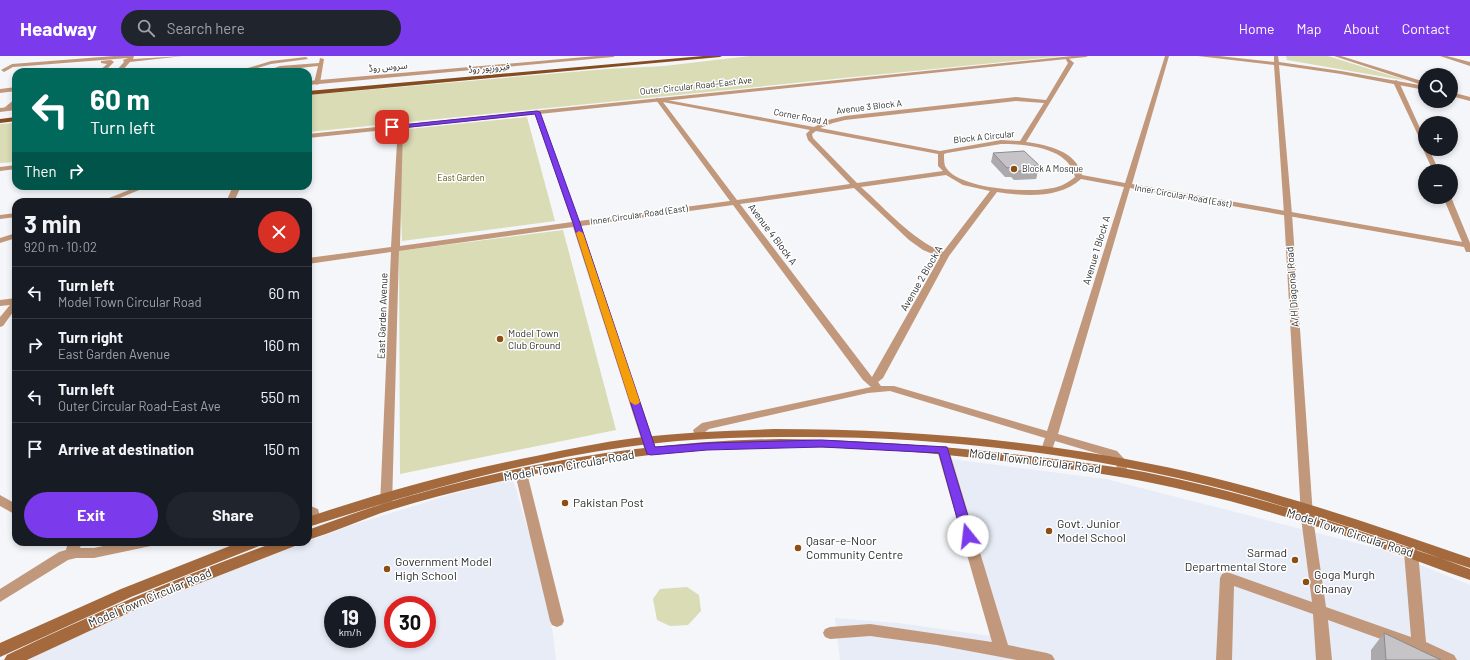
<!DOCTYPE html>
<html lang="en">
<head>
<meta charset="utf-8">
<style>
  :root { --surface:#171b24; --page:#20242c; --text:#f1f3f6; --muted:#9ea1a6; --line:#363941; --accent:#7c3aed }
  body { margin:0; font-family:Barlow,"Noto Sans Arabic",sans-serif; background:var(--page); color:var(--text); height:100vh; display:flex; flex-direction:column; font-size:15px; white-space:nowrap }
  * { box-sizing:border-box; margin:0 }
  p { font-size:13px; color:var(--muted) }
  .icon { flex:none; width:22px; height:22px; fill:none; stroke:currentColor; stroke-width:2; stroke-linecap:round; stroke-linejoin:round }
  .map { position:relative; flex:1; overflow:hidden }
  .details { position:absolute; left:12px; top:142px; width:300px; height:348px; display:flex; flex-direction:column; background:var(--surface); border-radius:12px; box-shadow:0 2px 6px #0003 }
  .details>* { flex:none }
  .hud { position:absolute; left:12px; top:12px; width:300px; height:122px; border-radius:12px; box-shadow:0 2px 6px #0003; background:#00695c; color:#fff; overflow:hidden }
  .buttons { position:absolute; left:1418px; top:12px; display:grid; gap:8px }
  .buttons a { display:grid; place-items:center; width:40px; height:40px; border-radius:50%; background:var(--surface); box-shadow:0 2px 6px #0003; font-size:20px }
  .speed { position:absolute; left:324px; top:540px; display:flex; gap:8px; font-size:20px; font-weight:700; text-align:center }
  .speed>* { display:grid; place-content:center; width:52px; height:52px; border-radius:50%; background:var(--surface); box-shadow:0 2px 6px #0003; line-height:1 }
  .speed small { font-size:10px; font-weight:400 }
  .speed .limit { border:6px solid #d22; background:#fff; color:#111 }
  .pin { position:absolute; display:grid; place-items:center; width:34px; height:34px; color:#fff; margin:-17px; border-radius:8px; box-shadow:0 2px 6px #0006 }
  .me { position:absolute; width:44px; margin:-22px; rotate:344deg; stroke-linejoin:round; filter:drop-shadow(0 0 3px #0008) }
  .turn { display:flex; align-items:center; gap:14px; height:84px; padding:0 12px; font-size:18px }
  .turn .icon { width:52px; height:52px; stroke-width:2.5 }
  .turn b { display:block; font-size:28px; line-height:34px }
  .then { display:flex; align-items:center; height:38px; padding:0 12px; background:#0003; gap:8px; font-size:15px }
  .round { display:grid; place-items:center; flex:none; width:42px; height:42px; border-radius:21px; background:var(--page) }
  .head { display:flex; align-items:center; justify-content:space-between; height:68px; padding:0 12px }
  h1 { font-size:24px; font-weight:700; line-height:30px }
  .cta { display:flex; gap:8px; margin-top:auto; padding:8px 12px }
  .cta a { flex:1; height:46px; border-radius:24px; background:var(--accent); color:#fff; font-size:16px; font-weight:700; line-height:46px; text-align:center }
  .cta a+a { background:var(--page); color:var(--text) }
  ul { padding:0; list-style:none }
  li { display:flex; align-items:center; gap:12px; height:52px; padding:0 12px; border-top:1px solid var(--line) }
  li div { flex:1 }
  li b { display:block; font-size:15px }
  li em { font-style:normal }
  header { display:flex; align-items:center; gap:24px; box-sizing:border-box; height:56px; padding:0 20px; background:var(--accent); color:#fff }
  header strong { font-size:19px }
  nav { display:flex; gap:22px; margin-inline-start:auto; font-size:14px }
  .search { width:280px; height:36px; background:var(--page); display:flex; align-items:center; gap:10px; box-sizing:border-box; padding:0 14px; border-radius:22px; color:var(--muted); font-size:15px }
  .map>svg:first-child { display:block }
</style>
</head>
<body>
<header>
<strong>Headway</strong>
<div class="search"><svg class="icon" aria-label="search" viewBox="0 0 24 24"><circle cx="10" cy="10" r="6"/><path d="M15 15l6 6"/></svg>Search here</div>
<nav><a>Home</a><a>Map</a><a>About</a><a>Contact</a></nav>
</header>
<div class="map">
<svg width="1470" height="604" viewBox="0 0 1470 604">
  <rect width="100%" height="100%" fill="#f5f6f9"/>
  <path fill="#e7ecf6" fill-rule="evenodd" d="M951,403L1106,423L1380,493L1470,529V604H840L835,562L898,567L991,580Z
    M513,423L538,508L553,578L556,604H27L107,565L223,518L346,471L452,438ZM333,549H367V583H333ZM393,549H427V583H393Z"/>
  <path fill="#d9dcb5" d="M750,0H1064L308,76V39L607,13L664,10Z
    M1286,0H1328L1408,25L1287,4Z
    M527,61L555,165L402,185L398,74Z
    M16,67V106L0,107V68Z
    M563,174L616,374L400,418L399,195Z
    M687,531L699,539L701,555L688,569L670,570L657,564L653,543L660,533Z"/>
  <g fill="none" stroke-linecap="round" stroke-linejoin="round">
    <path fill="#c1987b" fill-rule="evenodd" d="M114,0H134L133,3L183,0L130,6L121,16H115L124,6L123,4L128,2L13,11L4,16L1,14L12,8Z
      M1165,0H1169L1132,128L1462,186L1443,141H1451L1470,187V196H1466L1464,191L1130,132L1058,378L1117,395L1128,407L1126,416L1122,417L1118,416L1116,408L1109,401L1055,385L1051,397H1043L1041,394L1045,382L890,335L868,337L709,373L705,376L706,380L704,383H696L693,374L702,367L871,331L863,324L733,149L581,170L657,395L655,398H647L645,395L573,171L399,195L392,450L390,453L386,455L382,453L380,450L391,196L308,208V202L391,191L398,69L403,70L400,190L572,166L534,56L535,55L540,56L579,165L730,145L656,44V42L814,71L828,64L845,60L1016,41L1046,44L1068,7L1065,2L1067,1L1074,7L1026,86C1048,89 1076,95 1082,119L1125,127ZM1016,45L1044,47L1020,85L1001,84L940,95L820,72L833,67L845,64ZM663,46L810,74L806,78L808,84L850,128L737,144ZM816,75L938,98V110L943,115L857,127L813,82L812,78ZM1001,88C1026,88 1069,91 1075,121C1070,125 1064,129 1057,131C1034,138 957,134 945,110C944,107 944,101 944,98L947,97ZM946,119L963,129L990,135L943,196C911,183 887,154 861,131ZM1081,123L1124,131L1047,375L894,330H881L878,326L883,322L949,200L997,136C1024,140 1059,143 1081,123ZM854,132L909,184L923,194L940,201L872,321L740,148Z
      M1334,0H1341L1425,26V30Z
      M1440,0H1447L1470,6V10Z
      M306,1L308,3L271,8L244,16H235L271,5Z
      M320,2L324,3L320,27L317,29L314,27L318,10L263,16L280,10L319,7Z
      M111,4L114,6L104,16H98L107,8L101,7V5Z
      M1396,24L1399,26L1425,83V93H1429L1439,115H1433L1423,93L1424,92L1393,26Z
      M16,31V35L0,37V33Z
      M16,42V47L8,54H4V52Z
      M139,130H149L110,146H99Z
      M233,130H241L234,146H226Z
      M16,157V161L0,163V159Z
      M16,177V182L0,187V182Z
      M16,242V252L3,270L0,271V261L10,249L0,250V244Z
      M943,390L947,391L949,394L1008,589L1047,597L1052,599L1055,604H1017L937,589L870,580L830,583L825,581L823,577L825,573L830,571L870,568L992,586L937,394L939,391Z
      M521,413L525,414L527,417L564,565L562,569L557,571L552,569L550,565L515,417L517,414Z
      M0,439L16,448V459L0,450Z
      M308,449L318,453L321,464L319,467L315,469L311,467L309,464Z
      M1307,457L1311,459L1313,462L1326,551L1411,581L1404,496L1406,492L1411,491L1416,492L1418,496L1426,586L1454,599L1457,604H1434L1414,595L1328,564L1332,604H1316L1313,558L1234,530L1232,604H1216L1220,522L1222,518L1227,516L1312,546L1301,462L1303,459Z
      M68,486H82L80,492H94L122,486H153L151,490L146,491L94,502H76L68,504L0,546V533L59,496L66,494Z"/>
    <path fill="#c1987b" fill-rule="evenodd" d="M596,0H615L613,1L308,29V25Z
      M1072,0H1088L1086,1L308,82V78Z
      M1198,0H1219L1274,6V0H1278L1279,6L1341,15L1425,30V34L1341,18L1279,9L1292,158L1313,460L1311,463L1307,465L1303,463L1301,460L1284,158L1274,9Z
      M1451,36L1470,41V45L1451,40Z
      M16,50V54L0,56V52Z
      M16,109V113L0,115V111Z"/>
    <path fill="#a4693d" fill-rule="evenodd" d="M774,373C914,373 1053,385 1189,416C1285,438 1378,470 1470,502V512C1390,486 1312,457 1231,435C1092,399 949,381 805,381C746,381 685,382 626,391C518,406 412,438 308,471V461C383,436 459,415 536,400C569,393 602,386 635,382C681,376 728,375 774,373Z
      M780,383C869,384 958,391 1046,402C1078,406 1112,410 1144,416C1255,438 1364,474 1470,513V524C1442,515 1414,503 1386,494C1324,472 1261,452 1197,437C1133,421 1067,412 1002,405C903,393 803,387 703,394C630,399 557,412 485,429C450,437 415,446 381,457C356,466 333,476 308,484V474C330,466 351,458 373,451C505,409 643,385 780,383Z
      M240,486H261L259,490L131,541L0,601V587L121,533Z
      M276,486H297L295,490L154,545L27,604H4L7,599C94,557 184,519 276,486Z"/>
    <path fill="#854c1f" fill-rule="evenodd" d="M703,0H722L720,1L308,39V35Z
      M16,61V65L0,67V63Z"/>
  </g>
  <path fill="#aba9ab" d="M993,97L1040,110L1037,119V120L1036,123L1014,124L1011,121H1005L991,106Z
    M1384,577L1441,604H1371V594Z"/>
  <path fill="#c7c4c7" stroke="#8b898b" d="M1024,95L1040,110H1034L1038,114L1016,115L1013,111L1007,112L993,97Z
    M1384,577L1441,604H1386Z"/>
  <path fill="#7c3aed" stroke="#51269a" d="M537,55L540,56L580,167L655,391L707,387L822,384L947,391L974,480L973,483L968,484L964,483L962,480L939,397L822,391L707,394L651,399L647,398L573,167L535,58L392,73L389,71L392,70Z"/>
  <path fill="#f59e0b" d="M579,175L583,177L640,346L638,348L635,349L630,346L576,177Z"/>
  <g fill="#8d4e14" stroke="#fff" stroke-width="1.5">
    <circle cx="1014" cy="113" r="4"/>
    <circle cx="500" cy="283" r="4"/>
    <circle cx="565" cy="447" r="4"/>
    <circle cx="1049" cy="475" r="4"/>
    <circle cx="798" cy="492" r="4"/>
    <circle cx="1295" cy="504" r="4"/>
    <circle cx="387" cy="513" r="4"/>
    <circle cx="1306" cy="526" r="4"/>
  </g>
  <g text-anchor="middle" stroke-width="3" stroke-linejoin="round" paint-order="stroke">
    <g font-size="9" fill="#2c2d2e" stroke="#fff">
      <text transform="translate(388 11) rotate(-5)" y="3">سروس روڈ</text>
      <text transform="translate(489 12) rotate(-5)" y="3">فیروزپور روڈ</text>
      <text transform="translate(696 30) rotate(-6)" y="3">Outer Circular Road-East Ave</text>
      <text transform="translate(869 51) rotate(-7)" y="3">Avenue 3 Block A</text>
      <text transform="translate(801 61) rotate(11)" y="3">Corner Road A</text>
      <text transform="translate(984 81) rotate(-6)" y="3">Block A Circular</text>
      <text transform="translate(1183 140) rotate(10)" y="3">Inner Circular Road (East)</text>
      <text transform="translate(639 159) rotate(-8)" y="3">Inner Circular Road (East)</text>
    </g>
    <g font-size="9" fill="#2c2d2e" stroke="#fff" text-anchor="start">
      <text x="1022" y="116">Block A Mosque</text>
    </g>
    <g font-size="9" fill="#4e5004" stroke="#fff">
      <text x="461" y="125">East Garden</text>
    </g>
    <g font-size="10" fill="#2c2d2e" stroke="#fff">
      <text transform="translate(773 178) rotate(53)" y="4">Avenue 4 Block A</text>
      <text transform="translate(1096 194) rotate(-73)" y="4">Avenue 1 Block A</text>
      <text transform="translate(921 222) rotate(-60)" y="4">Avenue 2 Block A</text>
      <text transform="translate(1292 231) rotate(-94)" y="4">A/H Diagonal Road</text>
      <text transform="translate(382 260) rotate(-88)" y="4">East Garden Avenue</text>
    </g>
    <g font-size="10" fill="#2c2d2e" stroke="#fff" text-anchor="start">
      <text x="508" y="281">Model Town<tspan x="508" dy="12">Club Ground</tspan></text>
    </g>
    <g font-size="12" fill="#2c2d2e" stroke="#fff">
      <text transform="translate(1035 405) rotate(7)" y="4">Model Town Circular Road</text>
      <text transform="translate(569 410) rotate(-10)" y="4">Model Town Circular Road</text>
      <text transform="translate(1350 477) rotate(18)" y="4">Model Town Circular Road</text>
      <text transform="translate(150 542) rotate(-23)" y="4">Model Town Circular Road</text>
    </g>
    <g font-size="12" fill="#2c2d2e" stroke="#fff" text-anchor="start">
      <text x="573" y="451">Pakistan Post</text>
      <text x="1057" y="472">Govt. Junior<tspan x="1057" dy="14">Model School</tspan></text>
      <text x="806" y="489">Qasar-e-Noor<tspan x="806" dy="14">Community Centre</tspan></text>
      <text x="1287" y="501" text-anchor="end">Sarmad<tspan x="1287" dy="14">Departmental Store</tspan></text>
      <text x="395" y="510">Government Model<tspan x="395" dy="14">High School</tspan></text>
      <text x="1314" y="523">Goga Murgh<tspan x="1314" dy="14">Chanay</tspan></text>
    </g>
  </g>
</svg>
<div class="buttons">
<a><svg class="icon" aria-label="search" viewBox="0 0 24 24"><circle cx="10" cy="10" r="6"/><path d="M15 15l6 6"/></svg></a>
<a>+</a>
<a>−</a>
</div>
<div class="speed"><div>19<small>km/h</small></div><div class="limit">30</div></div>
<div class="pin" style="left:392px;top:71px;background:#d93025"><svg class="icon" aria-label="arrive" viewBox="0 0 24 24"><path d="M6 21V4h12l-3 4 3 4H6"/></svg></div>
<svg class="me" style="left:968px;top:480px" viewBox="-20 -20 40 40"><circle r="19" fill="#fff"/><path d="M0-13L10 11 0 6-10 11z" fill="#7c3aed"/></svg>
<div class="hud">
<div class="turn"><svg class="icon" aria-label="left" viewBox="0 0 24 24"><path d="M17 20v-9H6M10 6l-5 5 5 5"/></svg><div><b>60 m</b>Turn left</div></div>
<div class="then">Then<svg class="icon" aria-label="right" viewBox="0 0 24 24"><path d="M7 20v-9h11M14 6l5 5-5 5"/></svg></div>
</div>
<section class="details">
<div class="head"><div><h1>3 min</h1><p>920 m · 10:02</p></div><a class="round" style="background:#d93025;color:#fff"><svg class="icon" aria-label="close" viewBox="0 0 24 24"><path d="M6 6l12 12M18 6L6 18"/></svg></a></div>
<ul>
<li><svg class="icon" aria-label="left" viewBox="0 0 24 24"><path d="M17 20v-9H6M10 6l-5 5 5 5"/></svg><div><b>Turn left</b><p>Model Town Circular Road</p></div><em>60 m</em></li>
<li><svg class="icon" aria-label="right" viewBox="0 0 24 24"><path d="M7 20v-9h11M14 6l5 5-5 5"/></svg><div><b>Turn right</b><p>East Garden Avenue</p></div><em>160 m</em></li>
<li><svg class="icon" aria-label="left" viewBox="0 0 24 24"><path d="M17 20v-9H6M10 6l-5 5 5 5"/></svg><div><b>Turn left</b><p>Outer Circular Road-East Ave</p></div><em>550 m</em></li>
<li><svg class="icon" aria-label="arrive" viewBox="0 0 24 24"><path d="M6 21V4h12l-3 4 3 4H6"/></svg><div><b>Arrive at destination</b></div><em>150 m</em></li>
</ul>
<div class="cta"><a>Exit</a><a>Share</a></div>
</section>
</div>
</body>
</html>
